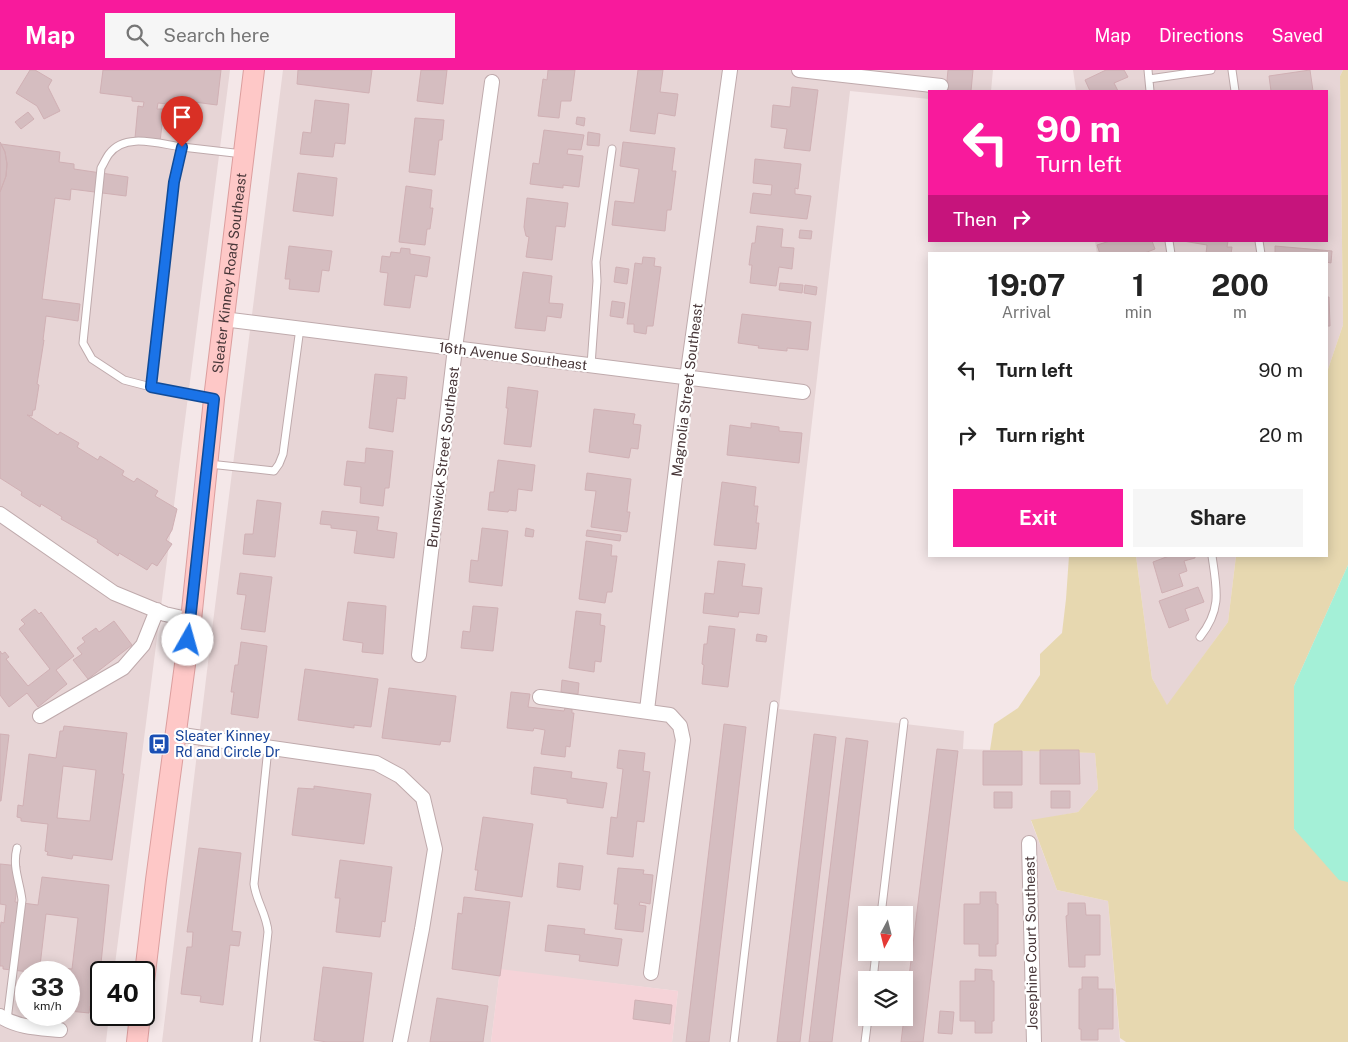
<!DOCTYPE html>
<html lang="en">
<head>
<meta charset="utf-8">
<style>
  :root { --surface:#fff; --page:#f6f6f6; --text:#222; --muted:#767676; --accent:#f81a9c }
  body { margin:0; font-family:"Public Sans",sans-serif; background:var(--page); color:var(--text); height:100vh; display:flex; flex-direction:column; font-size:19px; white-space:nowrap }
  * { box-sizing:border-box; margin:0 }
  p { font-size:16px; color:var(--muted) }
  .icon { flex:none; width:28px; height:28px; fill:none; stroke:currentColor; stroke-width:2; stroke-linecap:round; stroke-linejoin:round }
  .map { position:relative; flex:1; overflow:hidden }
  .panel { position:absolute; left:928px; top:182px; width:400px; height:305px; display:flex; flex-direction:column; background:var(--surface); border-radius:0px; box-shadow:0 2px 12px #0003 }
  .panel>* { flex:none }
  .guide { position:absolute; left:928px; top:20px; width:400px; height:152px; border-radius:0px; box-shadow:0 2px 12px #0003; background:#f81a9c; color:#fff; overflow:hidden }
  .needle { width:32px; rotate:187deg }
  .controls { position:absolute; left:858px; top:836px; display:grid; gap:10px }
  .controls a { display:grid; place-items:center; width:55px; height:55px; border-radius:0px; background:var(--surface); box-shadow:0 2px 12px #0003; font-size:25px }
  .speed { position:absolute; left:15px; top:891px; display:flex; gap:10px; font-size:25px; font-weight:700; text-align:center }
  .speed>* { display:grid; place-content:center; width:65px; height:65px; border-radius:50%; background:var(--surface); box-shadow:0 2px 12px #0003; line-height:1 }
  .speed small { font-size:12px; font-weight:400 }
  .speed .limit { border:2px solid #111; border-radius:8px; background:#fff; color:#111 }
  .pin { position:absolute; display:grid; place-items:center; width:42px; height:42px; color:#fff; margin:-51px -21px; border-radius:50% 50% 50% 0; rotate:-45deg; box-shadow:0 0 5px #0007 }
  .pin .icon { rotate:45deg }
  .me { position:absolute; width:55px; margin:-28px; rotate:7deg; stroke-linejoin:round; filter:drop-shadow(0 0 4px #0008) }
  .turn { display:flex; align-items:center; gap:18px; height:105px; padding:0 25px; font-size:22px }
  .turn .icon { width:65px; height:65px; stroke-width:2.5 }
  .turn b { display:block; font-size:35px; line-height:42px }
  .then { display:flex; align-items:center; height:48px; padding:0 25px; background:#0003; gap:10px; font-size:19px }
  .eta { display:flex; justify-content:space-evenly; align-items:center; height:85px; text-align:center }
  .eta b { font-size:30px; font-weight:700; line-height:35px }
  .primary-button { display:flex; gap:10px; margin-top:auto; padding:10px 25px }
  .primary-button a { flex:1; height:58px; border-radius:0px; background:var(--accent); color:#fff; font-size:20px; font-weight:700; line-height:58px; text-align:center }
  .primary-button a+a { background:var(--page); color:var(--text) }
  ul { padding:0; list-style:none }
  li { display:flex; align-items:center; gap:15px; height:65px; padding:0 25px }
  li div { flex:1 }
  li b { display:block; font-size:19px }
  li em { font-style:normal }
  header { display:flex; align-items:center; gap:30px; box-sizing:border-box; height:70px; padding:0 25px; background:var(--accent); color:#fff }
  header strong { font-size:24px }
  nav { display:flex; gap:28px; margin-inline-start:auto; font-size:18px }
  .search { width:350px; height:45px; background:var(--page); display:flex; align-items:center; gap:12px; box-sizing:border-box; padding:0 18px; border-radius:0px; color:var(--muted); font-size:19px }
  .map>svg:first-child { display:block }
</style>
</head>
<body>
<header>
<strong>Map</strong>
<div class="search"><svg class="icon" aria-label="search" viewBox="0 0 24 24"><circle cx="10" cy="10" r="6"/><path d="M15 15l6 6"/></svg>Search here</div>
<nav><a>Map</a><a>Directions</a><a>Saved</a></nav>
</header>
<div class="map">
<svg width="1348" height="972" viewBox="0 0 1348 972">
  <rect width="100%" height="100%" fill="#f4e7e8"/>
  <path fill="#e7d5d6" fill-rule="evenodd" d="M0,0H230L114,902H101V945H109L106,972H0ZM26,902H69V945H26Z
    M283,0H993L991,21H929V29L850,21L779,639L964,661L963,679L1095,683L1098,719L1078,742L1031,751L1057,820L1108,831L1120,972H672L678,921L500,900L491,972H162L211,568ZM866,845H904V882H866ZM866,910H904V948H866Z
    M1073,0H1343L1340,6L1343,255L1326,305V184H1097L1095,171H1326V21H1076Z
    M1136,486H1236L1228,552L1167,636L1152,608Z"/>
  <path fill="#f5d3d8" d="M500,899L678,921L672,972H491Z"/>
  <path fill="#e7d8b0" d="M1343,0H1348V495L1294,616V759L1348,810V972H1126L1120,968L1108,831L1057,820L1031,750L1078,742L1098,719L1095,683L990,680L994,654L1018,638L1040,605V584L1062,563L1066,529L1069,486H1136L1152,608L1167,635L1228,552L1236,486H1326V305L1343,255L1340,6Z"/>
  <path fill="#a4f0d7" d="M1348,495V812L1339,810L1294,759V616Z"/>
  <path fill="#d5bdc0" stroke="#d0b0b4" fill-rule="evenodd" d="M30,0H35L52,10L48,17L60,41L44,49L37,36L16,23Z
    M103,0H221L217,35L194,32L193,37L158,33L157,39H164L160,71L135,68L138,36L143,37L144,32L132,31V27L100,23Z
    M298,0H372L369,23L297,14Z
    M421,0H447L443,34L417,31Z
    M548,0H575L571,31H561L559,48L538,46L543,9L547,10Z
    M638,0H663L660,22L678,24L675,46L658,43L655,64L630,61Z
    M948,0H973L971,21H946Z
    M1106,0H1124L1128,7L1114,13L1118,21H1090L1085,10Z
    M1310,0L1313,21H1271L1269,6Z
    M792,17L818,20L810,81L784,78L787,59L771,57L773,35L790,37Z
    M315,30L349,34L345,74L335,73L333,87L300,84L303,62L311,63Z
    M28,42L34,49L21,59L15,52Z
    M577,47L585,48L584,56L576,54Z
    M415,48L444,50L442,70H439L435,105L409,102Z
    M544,60L584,65L581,80L568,79L567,84L583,86L579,117L563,115V118L530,114L533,93L539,94Z
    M588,62L600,64L599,76L587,75Z
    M0,72L5,82L7,94L6,106L0,122Z
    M623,72L675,78L672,101H676L671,140H667L665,161L612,155L615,131L634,133L639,99L620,96Z
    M1,74L60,82L59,92L74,94V99L128,107L126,126L71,119L70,130L55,128L42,229L80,234L78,251L46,246L43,270H44L37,314L39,315L35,340H33L32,346L27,345L58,365L60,362L79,373L77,377L98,390L100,386L124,401L122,405L134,412L137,408L158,421L155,426L177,439L172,460L166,470L172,474L157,496L152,493L147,500L119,483L118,486L97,472L98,470L61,449L62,447L41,434L40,437L21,425L22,422L0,408V122L6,106L7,94L5,82Z
    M755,89L801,94L798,119L795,118V124L811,126L807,149L750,143L753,123L771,125L772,115L753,113Z
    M298,103L337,108L333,146L293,141Z
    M406,116L432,120L430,138H433L430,159H427L425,175L399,172Z
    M527,128L568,133L565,157L556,156L552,190L526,187L529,167L526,166L524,157Z
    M757,156L783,159L781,177L794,178L792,199L779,197L776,216L750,213L752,195H749L752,173H755Z
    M800,160L812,161L811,169L799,168Z
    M1110,171H1152L1155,179L1142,184H1100L1097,175Z
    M1183,171H1228L1227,177H1232L1231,184H1206L1207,175Z
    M289,176L332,181L329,201L322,200L319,222L289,219L290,209H285Z
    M1275,176L1332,181L1331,193L1326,192V184H1275Z
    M401,178L410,179V184L430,187L427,207L415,205L410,238L384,235L388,203L380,202L382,186L390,187L391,182L400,183Z
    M643,187L655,188L654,196L661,197L653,256H647L646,264L634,262V254H627L635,193L642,194Z
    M616,197L629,199L627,214L614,212Z
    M523,202L552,206L549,233L563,234L561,248L547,246L545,261L515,258Z
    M780,213L803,215L802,223L779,220Z
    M805,215L817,217L816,225L804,223Z
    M1326,227H1329L1330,256H1326Z
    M612,231L625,233L623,248L610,246Z
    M742,244L811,252L808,280L787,278V281L758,278L759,276L738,273Z
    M375,304L407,307L405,329L397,328L393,362L369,358Z
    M508,317L538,321L531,377L504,374L508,338H506Z
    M594,339L635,344L633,354L641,355L638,379L631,378L629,388L589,382Z
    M751,353L779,357V361L802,363L799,393L727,385L730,355L751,358Z
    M366,378L393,381L389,418H385L383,436L360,433L361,417L344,415L347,391L365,393Z
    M498,390L535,395L532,421L518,419L516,441L509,440L508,442L488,440L490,422H494Z
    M587,403L631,409L627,442H630L627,462L591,457L596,421L585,420Z
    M722,412L756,417L754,436H758L756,453H759L756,479L714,475Z
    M257,430L281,433L275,487L243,484L245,464H253Z
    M322,441L379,447L377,460L397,463L394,488L354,483L357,461L331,458V455L320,454Z
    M482,458L508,461L502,516L469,512L471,490L478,491Z
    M526,458L534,460L533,467L525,466Z
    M587,460L621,465L620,471L586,466Z
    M586,471L612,475L611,486H617L612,522H607L605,533L579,529Z
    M1169,486H1195V488L1184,491L1187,501L1179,504L1183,516L1162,523L1153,492Z
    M718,491L745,494L742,516L762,518L759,544L739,542L738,547L703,543L705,523L714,524Z
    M240,503L272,507L265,562L241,559L246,525L237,524Z
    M1198,517L1204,532L1185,539L1189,550L1169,558L1159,531Z
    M348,532L386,536L383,584L362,582L363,573L343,570Z
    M473,536L498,538L493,581L461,578L463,561L470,562Z
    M35,539L39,544L41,542L74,586L56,600L67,614L38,637L27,623L9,637L0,625V581L2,584L5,582L9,587L6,589L28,616L50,599L19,559L25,554L21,550Z
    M576,541L601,544L600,555L605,556L601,592L595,591L594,602L569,598Z
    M114,551L132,575L88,609L73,590L82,584L77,578L85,572L82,568L96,558L99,562Z
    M709,556L735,559L728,617L702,614L704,595L702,594L704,574H707Z
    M757,564L767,566L766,572L756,571Z
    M241,572L267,576L258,648L231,644L234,622H231L235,595H238Z
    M305,599L378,609L371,657L354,655V658L298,650Z
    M562,610L579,613L578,624L561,622Z
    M389,618L456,626L450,672L441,671L440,675L382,668Z
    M511,622L530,624L528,637L564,641L565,638L572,639V643H574L570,677L566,676L565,687L541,684L545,660L534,658L533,661L507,658Z
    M724,654L746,657L709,972H686Z
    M64,656L127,663L122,704H124L112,790L73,785L72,789L47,785L48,782L45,781L48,754L21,751V748L17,747L18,735L23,736L29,684L56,688L60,661H63ZM63,696L96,700L90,751L57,748Z
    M0,664L9,665L1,731H0Z
    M814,664L836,667L800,972H777Z
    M846,668L868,671L832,972H809Z
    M937,679L958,681L923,972H901Z
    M619,680L645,683L643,701L650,702L644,752L637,751L633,787L607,784L611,747L617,748L623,699L617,698Z
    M1040,680H1079L1080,714H1040Z
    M983,681H1022V715H983Z
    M534,697L572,702L571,708L607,713L603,738L567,733V729L531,724Z
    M314,716L371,724L364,774L292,765L298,718L314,719Z
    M1051,721H1070V738H1051Z
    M994,722H1012V738H994Z
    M483,747L533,754L522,827L475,820L478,800H475Z
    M199,778L241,783L232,861L241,862L239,876L230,875L223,935L200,932L201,926L181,924L187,877H192L193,862H187Z
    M340,790L392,797L385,852L382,851L380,867L336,862L340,828H335Z
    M559,793L583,796L580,820L557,817Z
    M0,794L20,796L15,832L38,835L42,807L109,815L100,903L98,902L93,937L90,936L89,943L69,941V902H30L3,899V896H0V860L1,852L4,853L6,835L0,834ZM46,844L78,848L72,899L40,896Z
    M618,798L644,800L643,804L653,805L650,834L640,832L639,835L646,836L643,862L615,859L618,834H614Z
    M980,822H996V834H998V874H996V886H979V874H964V834H980Z
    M464,827L510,832L500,906L452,899L458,843L462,844Z
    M1068,833H1085L1086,845H1100V885H1085V897H1069L1066,846L1068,845Z
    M548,855L585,859L584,864L622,869L618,896L579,891L580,885L545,881Z
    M323,897L372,903L363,972H327L314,970Z
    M975,899L992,900V911H994V951H992V963H975V951H960V911H975Z
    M1082,907H1098V919H1113V959H1098V970H1081V959H1079V919H1082Z
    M437,928L488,936L483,972H430Z
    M635,930L672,935L670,954L633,949Z
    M940,941L954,942L952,964L938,963Z"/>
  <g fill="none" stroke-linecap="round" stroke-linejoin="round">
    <g stroke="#bfaaac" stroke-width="9">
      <path id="lane" d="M1148,0L1150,21
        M1232,0L1235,21
        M1149,9L1211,0
        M1169,171L1171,184
        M1259,171L1261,184
        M591,295L597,211L596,192L612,79
        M151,317L124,310L92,289L83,273L101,98C104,93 106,88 109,84C125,62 159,74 182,77
        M213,329L151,317L174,112L182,77L243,84
        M209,394L274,401L279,394L283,384L300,258
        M1200,567C1222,539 1217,520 1212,486
        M881,845L904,652
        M873,910L876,882
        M7,950L22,830C20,812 12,797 17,778
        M256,972L268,862C267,845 256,831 254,814L268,678
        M734,972L774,635
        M865,972L868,948"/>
    </g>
    <g stroke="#bfaaac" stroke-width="16">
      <path id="street" d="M799,0L941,16
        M223,249L803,322
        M0,444L114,523L165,544L191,550
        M419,585L455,278L492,12
        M540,627L670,645L680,656L683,670L651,903
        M647,640L687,308L730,0
        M40,646L123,598L143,575L157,540
        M175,664L376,693L400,706L423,728L435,779L422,859L400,972
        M1029,773L1034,972
        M0,946C18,958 39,958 60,960"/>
    </g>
    <g stroke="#dc9e9e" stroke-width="22">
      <g id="secondary">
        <path id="s1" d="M144,912L156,810L191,550L214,329L254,0"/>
        <path d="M137,972L140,945"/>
      </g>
    </g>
    <use href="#lane" stroke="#fff" stroke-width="7"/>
    <use href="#street" stroke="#fff" stroke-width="14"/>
    <use href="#secondary" stroke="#fec8c7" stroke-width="20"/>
  </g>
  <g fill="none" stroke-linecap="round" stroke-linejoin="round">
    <g stroke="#114b97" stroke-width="12">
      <path id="route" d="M182,77L174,112L151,317L214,329L188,570"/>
    </g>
    <use href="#route" stroke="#1a73e8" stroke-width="9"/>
  </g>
  <defs>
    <g id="bus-square" transform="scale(1.125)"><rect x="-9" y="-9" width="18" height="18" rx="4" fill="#1a4fb4" stroke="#fff"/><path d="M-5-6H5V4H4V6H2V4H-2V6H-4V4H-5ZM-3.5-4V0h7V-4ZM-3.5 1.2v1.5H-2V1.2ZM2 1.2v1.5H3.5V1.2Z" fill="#fff"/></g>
  </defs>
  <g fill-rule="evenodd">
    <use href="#bus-square" x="159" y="674"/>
  </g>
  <g text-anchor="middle" stroke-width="4.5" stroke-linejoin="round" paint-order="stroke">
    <g font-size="14" fill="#473638" stroke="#fff">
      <text dy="5" stroke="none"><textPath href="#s1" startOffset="714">Sleater Kinney Road Southeast</textPath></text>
      <text transform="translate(513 286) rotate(7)" y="5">16th Avenue Southeast</text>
      <text transform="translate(687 320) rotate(-83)" y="5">Magnolia Street Southeast</text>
      <text transform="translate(443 387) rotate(-83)" y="5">Brunswick Street Southeast</text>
      <text transform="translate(1031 873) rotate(-91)" y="5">Josephine Court Southeast</text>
    </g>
    <g font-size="14" fill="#164399" stroke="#fff" text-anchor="start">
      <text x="175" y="671">Sleater Kinney<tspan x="175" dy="16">Rd and Circle Dr</tspan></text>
    </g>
  </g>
</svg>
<div class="controls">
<a><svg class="needle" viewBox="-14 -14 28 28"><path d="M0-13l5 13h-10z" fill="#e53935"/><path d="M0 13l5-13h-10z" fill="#767676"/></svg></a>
<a><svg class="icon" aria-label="layers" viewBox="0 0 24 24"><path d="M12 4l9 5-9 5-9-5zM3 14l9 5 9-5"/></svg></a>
</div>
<div class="speed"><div>33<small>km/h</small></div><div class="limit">40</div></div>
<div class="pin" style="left:182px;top:77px;background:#d93025"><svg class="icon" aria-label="arrive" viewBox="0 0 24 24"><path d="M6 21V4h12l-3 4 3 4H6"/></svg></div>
<svg class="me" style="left:188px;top:570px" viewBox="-20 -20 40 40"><circle r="19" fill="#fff"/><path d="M0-13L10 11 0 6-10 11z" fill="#1a73e8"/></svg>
<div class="guide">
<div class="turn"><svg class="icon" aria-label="left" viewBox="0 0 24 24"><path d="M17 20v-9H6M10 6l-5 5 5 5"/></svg><div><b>90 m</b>Turn left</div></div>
<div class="then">Then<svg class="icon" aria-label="right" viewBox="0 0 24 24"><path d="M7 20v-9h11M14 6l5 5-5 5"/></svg></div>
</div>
<section class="panel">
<div class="eta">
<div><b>19:07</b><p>Arrival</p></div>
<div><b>1</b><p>min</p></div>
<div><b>200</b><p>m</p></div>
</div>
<ul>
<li><svg class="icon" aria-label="left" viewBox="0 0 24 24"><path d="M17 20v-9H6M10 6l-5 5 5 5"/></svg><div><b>Turn left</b></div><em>90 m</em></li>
<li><svg class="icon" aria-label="right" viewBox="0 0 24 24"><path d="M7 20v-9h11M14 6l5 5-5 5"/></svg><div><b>Turn right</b></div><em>20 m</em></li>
</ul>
<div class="primary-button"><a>Exit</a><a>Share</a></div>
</section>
</div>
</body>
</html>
